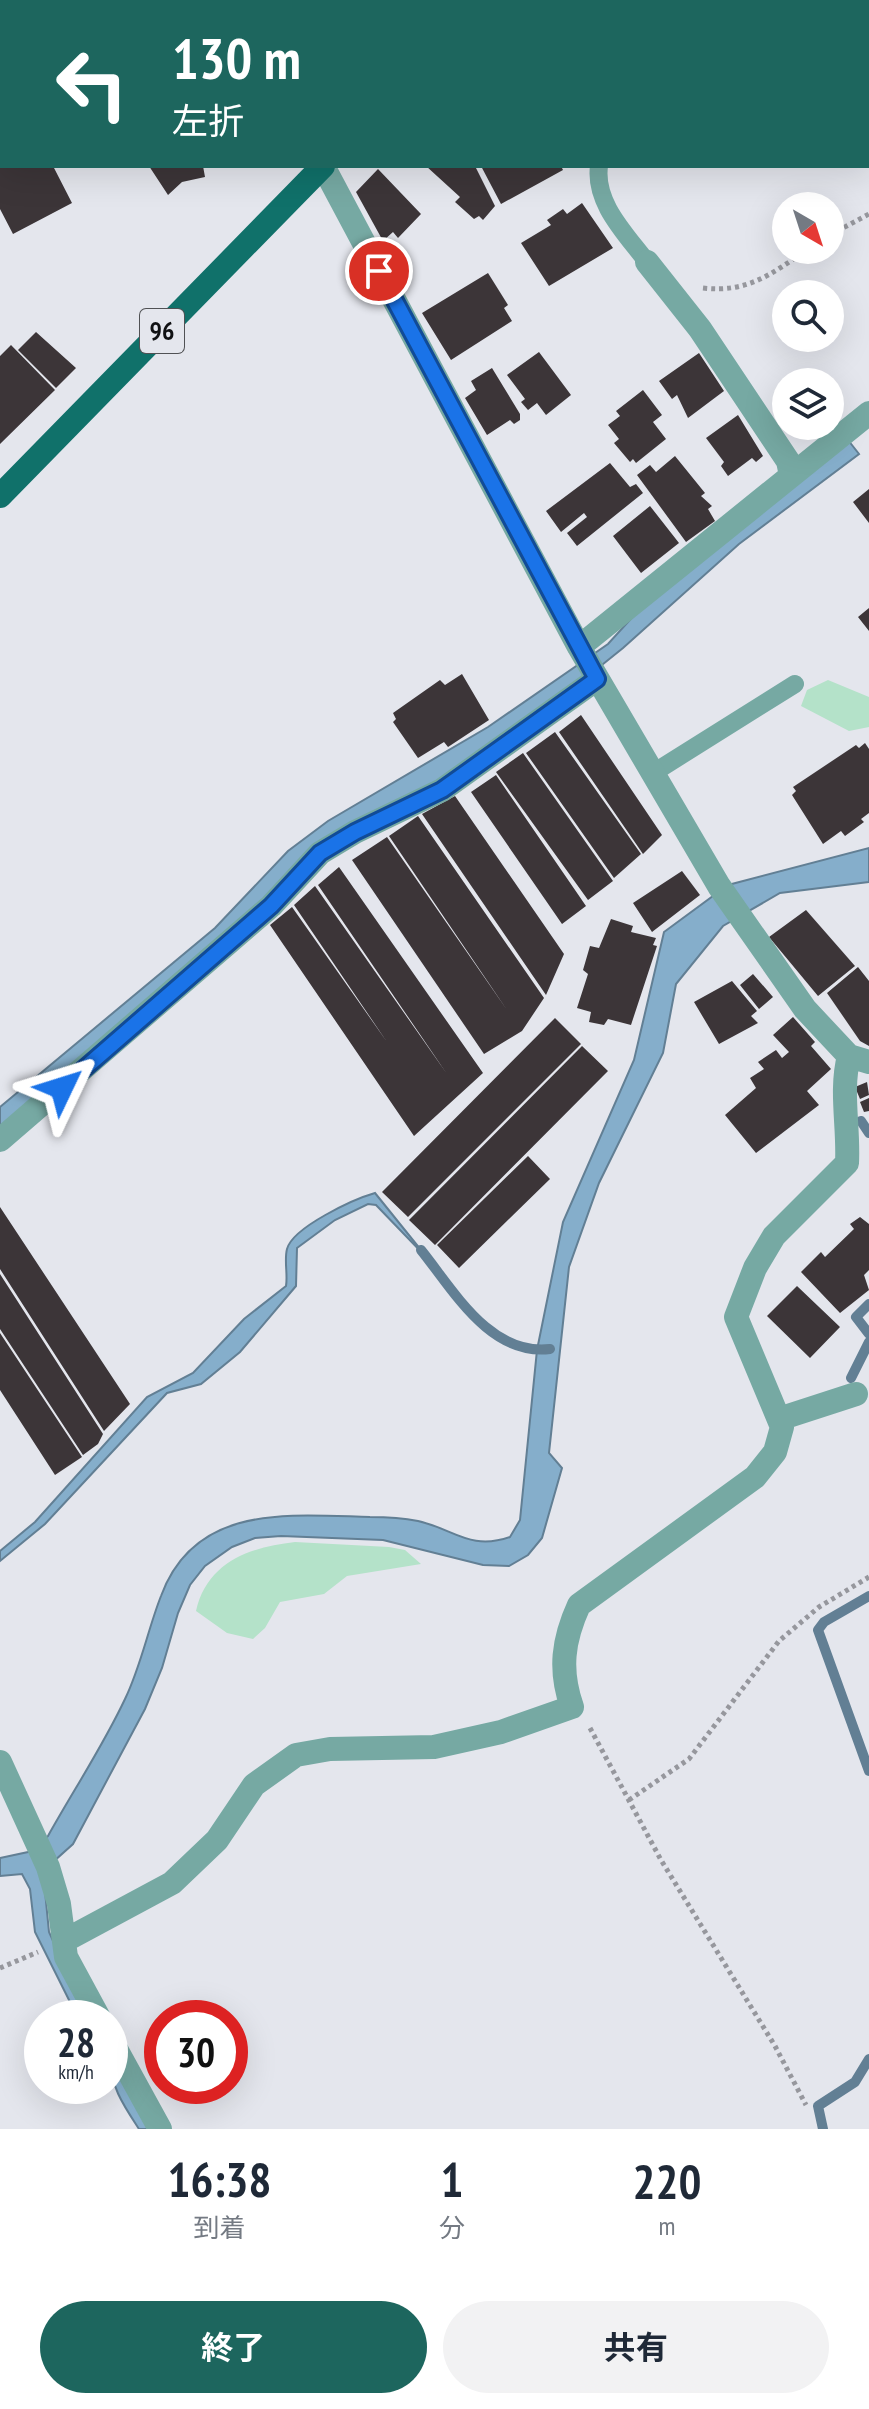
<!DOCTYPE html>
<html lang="ja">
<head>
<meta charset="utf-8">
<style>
  :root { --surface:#fff; --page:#f2f2f3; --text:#1f2937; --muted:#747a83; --accent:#1d665e }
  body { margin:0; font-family:"PT Sans Narrow","Noto Sans JP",sans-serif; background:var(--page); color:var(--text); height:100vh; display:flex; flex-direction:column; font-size:30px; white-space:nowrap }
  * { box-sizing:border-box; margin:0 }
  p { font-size:26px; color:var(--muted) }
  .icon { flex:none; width:44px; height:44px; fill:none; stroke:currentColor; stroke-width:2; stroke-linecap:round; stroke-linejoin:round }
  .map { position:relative; height:2129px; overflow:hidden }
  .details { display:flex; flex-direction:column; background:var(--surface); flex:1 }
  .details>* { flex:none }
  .hud { position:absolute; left:0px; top:0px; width:870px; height:168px; box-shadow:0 8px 32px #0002; background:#1d665e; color:#fff; overflow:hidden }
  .needle { width:52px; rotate:141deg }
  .fabs { position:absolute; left:772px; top:192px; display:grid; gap:16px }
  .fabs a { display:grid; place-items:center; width:72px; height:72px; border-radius:50%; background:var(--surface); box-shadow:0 8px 32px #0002; font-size:40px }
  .speed { position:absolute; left:24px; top:2000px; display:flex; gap:16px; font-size:40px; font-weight:700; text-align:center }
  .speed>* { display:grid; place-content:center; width:104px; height:104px; border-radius:50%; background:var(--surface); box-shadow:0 8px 32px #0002; line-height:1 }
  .speed small { font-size:20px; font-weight:400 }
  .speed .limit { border:12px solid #d22; background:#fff; color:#111 }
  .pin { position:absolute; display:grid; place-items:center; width:68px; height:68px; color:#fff; margin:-34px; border:4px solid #fff; border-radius:50%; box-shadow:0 2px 8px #0007 }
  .me { position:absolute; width:88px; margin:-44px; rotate:49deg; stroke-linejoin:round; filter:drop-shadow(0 0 6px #0008) }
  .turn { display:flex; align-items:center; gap:28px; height:168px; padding:0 40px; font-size:36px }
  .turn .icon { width:104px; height:104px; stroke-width:2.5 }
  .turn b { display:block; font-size:56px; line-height:68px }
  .eta { display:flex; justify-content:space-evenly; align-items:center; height:136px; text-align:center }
  .eta b { font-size:48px; font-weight:700; line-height:56px }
  .button { display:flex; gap:16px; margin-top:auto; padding:16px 40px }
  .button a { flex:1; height:92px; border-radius:48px; background:var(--accent); color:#fff; font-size:32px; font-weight:700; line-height:92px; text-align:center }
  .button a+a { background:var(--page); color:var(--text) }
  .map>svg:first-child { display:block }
</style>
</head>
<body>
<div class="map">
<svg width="869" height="2129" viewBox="0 0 869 2129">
  <rect width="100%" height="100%" fill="#e4e6ed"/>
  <path fill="#b4e2c9" d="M828,680L869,697V727L849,731L801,706L807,690Z
    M295,1542L389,1547L405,1550L421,1564L347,1576L324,1594L280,1602L265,1628L253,1639L227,1633L196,1611C207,1562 250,1547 295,1542Z"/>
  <path fill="#85aecb" stroke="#627f94" stroke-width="2" d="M848,440L859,454L739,544L623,648L577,685L272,895L0,1128V1107L215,928L288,851L328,821L488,727L608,644L648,600Z
    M869,848V882L780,893L723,926L676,984L663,1053L599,1183L569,1267L549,1453L562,1468L542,1538L528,1555L509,1566L483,1565L383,1540L281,1536L255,1538L232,1547L205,1566L190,1585L178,1613L162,1668L145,1709L73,1844L43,1871L49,1932L88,2018H78L35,1932L30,1889L22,1874L0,1876V1858L28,1852L48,1836C73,1791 103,1746 125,1699C141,1666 148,1629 161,1596C195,1503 290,1515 370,1517C386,1517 403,1518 418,1521C454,1529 470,1551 510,1537L520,1520L537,1350L563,1222L634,1060L664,932L728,885Z
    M375,1193L429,1260L376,1205L368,1204L335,1220L297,1248L296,1286L240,1352L201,1384L167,1393L45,1524L0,1561V1551L35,1522L147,1397L193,1373L244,1319L286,1286C288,1275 284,1260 287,1249C293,1227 354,1199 375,1193Z
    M110,2058L152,2129H139C124,2106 110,2086 110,2058Z"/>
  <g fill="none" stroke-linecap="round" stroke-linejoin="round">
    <path stroke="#627f94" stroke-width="10" d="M861,1121L869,1133
      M421,1250C454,1291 490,1356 550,1349
      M869,1304L856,1317L869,1334
      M851,1378L869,1342
      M869,1596L824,1622L818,1630L869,1771
      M823,2129L818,2106L855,2082L869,2059"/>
  </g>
  <path fill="#3c3538" d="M0,166H53L72,203L13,234L0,209Z
    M149,166H203L205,177L182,182L168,195Z
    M426,166H475L495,206L483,220L479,216L474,219L455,202L460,197Z
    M481,166H561L563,170L501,204Z
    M378,169L421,214L398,238L393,232L383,241L356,192Z
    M582,203L613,248L549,286L521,243L551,225L547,220L563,209L567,214Z
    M488,273L508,305L504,308L512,321L451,360L422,313Z
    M36,332L76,368L56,388L18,350Z
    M11,345L55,390L0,444V356Z
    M539,352L571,395L546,415L537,403L528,410L521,402L525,399L507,375Z
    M699,353L724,391L688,418L677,395L672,399L659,381Z
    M492,368L520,414V420L514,424L510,420L487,435L465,398L476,390L471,381Z
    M643,390L662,415L653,422L666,439L636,463L633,459L630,462L614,443L619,439L608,425L620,416L616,411Z
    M738,415L763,456L756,462L752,458L728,476L721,466L724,462L706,438Z
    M675,456L705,493L701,496L712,506L708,509L715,521L686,542L637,475L650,465L656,472Z
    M610,463L630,487L636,484L643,493L577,546L567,533L587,517L584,513L561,532L546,511Z
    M869,489V523L853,502Z
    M650,506L679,543L641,573L613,536Z
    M869,608V631L858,617Z
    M462,674L489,720L448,747L444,742L418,758L393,722L396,719L393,713L440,680L445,685Z
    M581,715L662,835L643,854L559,732Z
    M555,732L641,854L614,878L526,753Z
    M865,743L869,749V813L861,819L864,822L845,836L841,831L823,844L792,795L796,791L793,787L856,745L859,748Z
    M523,753L613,881L588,900L496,772Z
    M496,775L586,906L562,924L471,792Z
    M455,796L564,954L546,995L422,814Z
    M418,816L544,998L522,1031L484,1054L352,860L387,837L507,1010L389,836Z
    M339,867L483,1073L414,1136L270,925L292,907L387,1042L294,905L315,886L447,1074L318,885Z
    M682,871L700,895L652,932L633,903Z
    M806,910L855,966L818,996L769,937Z
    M611,919L633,926L631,932L656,938L653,945L657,946L631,1025L608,1019L604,1025L589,1022L591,1012L577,1008L588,974L583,970L590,946L599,948Z
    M858,967L869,981V1046L860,1041L827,993Z
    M753,974L773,997L759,1009L740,985Z
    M732,981L757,1011L751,1016L758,1023L719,1044L694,1002Z
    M793,1017L815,1042L811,1046L831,1069L807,1091L819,1105L756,1153L725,1115L756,1088L750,1078L764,1069L758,1062L776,1050L782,1058L789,1052L773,1035Z
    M555,1018L581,1044L408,1217L382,1192Z
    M582,1046L608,1071L435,1245L409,1220Z
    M867,1082L869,1095L860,1099L855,1087Z
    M869,1098V1111L864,1112L860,1102Z
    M528,1156L550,1179L459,1268L437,1245Z
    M0,1207L130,1404L104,1431L0,1269Z
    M860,1217L869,1224V1270L864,1275L869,1290L840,1313L801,1272L821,1252L825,1257L854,1229L850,1224Z
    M0,1274L103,1434L98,1444L83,1455L0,1329Z
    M797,1286L840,1327L810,1358L767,1316Z
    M0,1333L82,1457L55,1475L0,1390Z"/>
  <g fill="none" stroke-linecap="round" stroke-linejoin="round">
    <path stroke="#96979d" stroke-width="5" stroke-dasharray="4 4" stroke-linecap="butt" d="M830,235L869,214
      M703,288C748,293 771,274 807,250
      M590,1728L661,1860L775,2046L806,2105
      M629,1800L689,1759L779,1641L819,1607L869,1577
      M0,1968L38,1952"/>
    <path stroke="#76a9a3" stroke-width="18" d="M642,2L644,0
      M599,166C594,203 626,234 647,262
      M653,773L795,684"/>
    <path stroke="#76a9a3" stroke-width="24" d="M189,0L191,2
      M323,166L579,647L719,886L805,1009L849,1056L869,1062
      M647,262L700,329L788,461L791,476
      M579,647L869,413
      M0,1140L271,906L320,853L355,832L442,790L597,679
      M779,1419L856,1394
      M0,1762L48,1867L59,1904L66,1957L99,2018
      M64,1941L172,1883L217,1840L254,1785L296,1755L330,1749L434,1747L501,1732L572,1707C559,1670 563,1640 579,1605L755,1477L775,1452L782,1427L736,1317L755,1268L774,1236L847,1163C849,1127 840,1091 849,1056
      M110,2038L160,2129"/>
    <path stroke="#10716a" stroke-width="24" d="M485,2L486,0
      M0,496L323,166"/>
  </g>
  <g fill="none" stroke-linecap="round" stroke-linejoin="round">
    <g stroke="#114b97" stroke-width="20">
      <path id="route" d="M62,1088L271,906L320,853L355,832L442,790L597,679L379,271"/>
    </g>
    <use href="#route" stroke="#1a73e8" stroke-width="14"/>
  </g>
  <g text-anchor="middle" stroke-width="8" stroke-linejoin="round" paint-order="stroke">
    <rect fill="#e4e6ed" stroke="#505154" stroke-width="2" x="140" y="309" width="44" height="44" rx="6"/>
    <g font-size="26" font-weight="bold" fill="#101113">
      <text x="162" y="340">96</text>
    </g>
  </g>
</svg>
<div class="fabs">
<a><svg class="needle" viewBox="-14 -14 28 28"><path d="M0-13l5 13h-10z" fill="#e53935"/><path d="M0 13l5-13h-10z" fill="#747a83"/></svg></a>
<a><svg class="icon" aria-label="search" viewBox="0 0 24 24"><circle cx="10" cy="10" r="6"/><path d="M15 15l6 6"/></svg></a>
<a><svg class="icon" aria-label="layers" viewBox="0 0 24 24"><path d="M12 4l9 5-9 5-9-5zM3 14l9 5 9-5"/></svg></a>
</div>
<div class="speed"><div>28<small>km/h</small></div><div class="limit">30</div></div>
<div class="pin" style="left:379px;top:271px;background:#d93025"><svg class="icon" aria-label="arrive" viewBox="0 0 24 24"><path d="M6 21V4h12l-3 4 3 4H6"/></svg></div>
<svg class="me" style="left:62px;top:1088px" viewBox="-20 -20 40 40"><path d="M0-17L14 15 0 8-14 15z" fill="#1a73e8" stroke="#fff" stroke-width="4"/></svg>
<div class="hud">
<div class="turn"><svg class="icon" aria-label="left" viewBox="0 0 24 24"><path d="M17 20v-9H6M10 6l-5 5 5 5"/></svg><div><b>130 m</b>左折</div></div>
</div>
</div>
<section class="details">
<div class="eta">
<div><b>16:38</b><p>到着</p></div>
<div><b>1</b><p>分</p></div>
<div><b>220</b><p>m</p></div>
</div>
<div class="button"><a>終了</a><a>共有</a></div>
</section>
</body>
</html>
